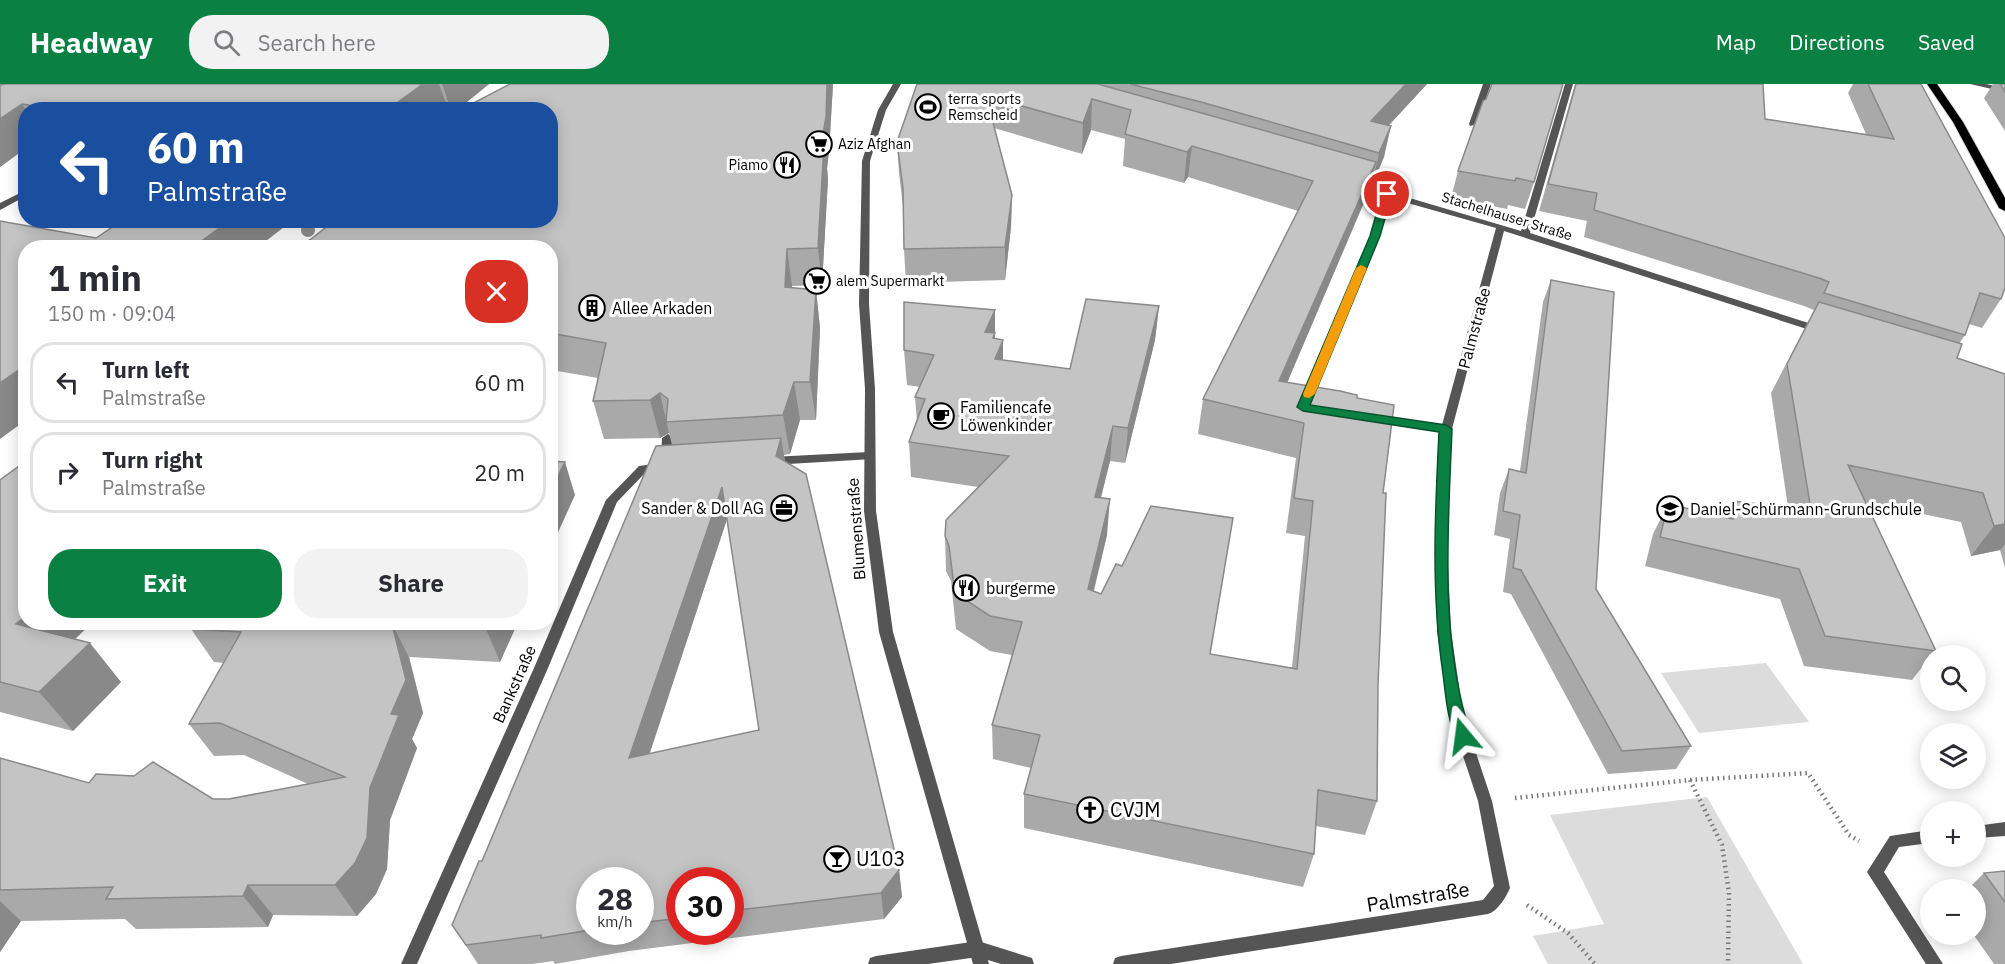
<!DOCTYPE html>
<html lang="en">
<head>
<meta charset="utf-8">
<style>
  :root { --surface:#fff; --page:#f2f2f3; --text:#2b2b33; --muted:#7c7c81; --line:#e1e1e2; --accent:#0b8043 }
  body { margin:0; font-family:"IBM Plex Sans",sans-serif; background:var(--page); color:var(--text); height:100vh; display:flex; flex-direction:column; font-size:22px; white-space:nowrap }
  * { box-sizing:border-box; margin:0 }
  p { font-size:20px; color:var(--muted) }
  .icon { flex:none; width:33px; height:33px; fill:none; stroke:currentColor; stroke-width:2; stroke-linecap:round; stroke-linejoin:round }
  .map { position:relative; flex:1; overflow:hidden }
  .drawer { position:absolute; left:18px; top:156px; width:540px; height:390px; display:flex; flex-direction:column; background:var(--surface); border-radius:24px; box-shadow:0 3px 15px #0003 }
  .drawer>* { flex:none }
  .banner { position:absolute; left:18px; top:18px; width:540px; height:126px; border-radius:24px; box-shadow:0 3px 15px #0003; background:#1a4fa0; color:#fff; overflow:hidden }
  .tools { position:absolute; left:1920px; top:561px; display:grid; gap:12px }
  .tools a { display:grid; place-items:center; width:66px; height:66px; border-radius:50%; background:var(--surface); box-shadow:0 3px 15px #0003; font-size:30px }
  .speed { position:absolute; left:576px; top:783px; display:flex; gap:12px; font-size:30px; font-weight:700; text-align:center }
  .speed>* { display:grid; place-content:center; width:78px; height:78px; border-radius:50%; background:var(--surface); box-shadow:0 3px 15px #0003; line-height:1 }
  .speed small { font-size:15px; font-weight:400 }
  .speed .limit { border:9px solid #d22; background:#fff; color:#111 }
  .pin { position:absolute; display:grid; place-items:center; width:51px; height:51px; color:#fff; margin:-26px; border:3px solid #fff; border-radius:50%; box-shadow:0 2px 6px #0007 }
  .me { position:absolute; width:66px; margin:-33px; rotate:344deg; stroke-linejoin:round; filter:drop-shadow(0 0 4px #0008) }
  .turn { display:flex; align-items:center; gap:21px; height:126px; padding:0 30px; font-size:27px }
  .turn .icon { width:78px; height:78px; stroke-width:2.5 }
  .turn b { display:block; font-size:42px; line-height:51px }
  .round { display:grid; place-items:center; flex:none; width:63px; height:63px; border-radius:24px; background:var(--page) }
  .head { display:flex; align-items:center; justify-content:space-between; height:102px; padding:0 30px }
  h1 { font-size:36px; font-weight:700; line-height:45px }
  .cta { display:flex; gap:12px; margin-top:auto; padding:12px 30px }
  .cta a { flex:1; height:69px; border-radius:24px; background:var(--accent); color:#fff; font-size:24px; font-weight:700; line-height:69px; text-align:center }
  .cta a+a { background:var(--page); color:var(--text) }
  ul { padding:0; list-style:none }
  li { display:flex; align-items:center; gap:18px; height:81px; margin:0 12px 9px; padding:0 18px; border:3px solid var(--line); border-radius:24px }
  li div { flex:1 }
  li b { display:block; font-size:22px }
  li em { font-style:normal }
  header { display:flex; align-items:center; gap:36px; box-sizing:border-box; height:84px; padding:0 30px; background:var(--accent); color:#fff }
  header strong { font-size:28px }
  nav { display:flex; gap:33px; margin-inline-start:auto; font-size:21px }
  .search { width:420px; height:54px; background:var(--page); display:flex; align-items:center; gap:15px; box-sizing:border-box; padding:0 21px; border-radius:24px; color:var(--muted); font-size:22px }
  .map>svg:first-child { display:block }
</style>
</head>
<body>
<header>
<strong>Headway</strong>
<div class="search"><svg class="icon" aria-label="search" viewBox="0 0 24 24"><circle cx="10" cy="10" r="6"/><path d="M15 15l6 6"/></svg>Search here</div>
<nav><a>Map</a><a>Directions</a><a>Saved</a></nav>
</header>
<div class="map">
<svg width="2005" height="880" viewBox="0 0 2005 880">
  <rect width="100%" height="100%" fill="#fff"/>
  <path fill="#dcdcdc" d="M1766,579L1809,638L1699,649L1661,589Z
    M1707,713L1803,880H1548L1533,852L1604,840L1550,731Z"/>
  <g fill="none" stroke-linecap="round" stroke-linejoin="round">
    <g stroke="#dbdbdb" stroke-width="2">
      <path id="primary" d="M1927,0H1937L1963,38L2005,114V127L1999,124L1953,38Z"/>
    </g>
    <path stroke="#777" stroke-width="4.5" stroke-dasharray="1.5 4" stroke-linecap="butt" d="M1690,696L1722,761L1729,809L1728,880
      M1515,714L1690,696L1808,689L1849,751L1859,757
      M1527,821L1568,849L1595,880"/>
    <path fill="#555" fill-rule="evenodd" d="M1483,0H1491L1477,40L1470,42L1469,40Z
      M26,106V112L0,126V119Z
      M668,350L674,354L673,376L667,380L661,376L662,354Z
      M2005,738V752L1976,754V742Z
      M1930,746V759L1899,763L1884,788L1943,880H1926L1867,788L1890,752Z"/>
    <path fill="#555" fill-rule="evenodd" d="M320,151L323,152V156L303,164H289Z"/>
    <path fill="#555" fill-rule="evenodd" d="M1565,0H1573L1530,149L1824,244L1825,246L1824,248H1816L1504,147L1452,345L1447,459L1451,547L1463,630L1492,717L1510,804C1506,813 1498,827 1488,830L1171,880H1113L1115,874L1121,872L1483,816L1494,802L1478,717L1449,630L1437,547L1435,459L1440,348L1376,338L1371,335L1376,332L1442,341L1496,144L1390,114L1380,152L1311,317L1306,320L1301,317L1370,152L1382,111L1353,103V99H1359L1521,147Z
      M1970,0H1986L2005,4V8Z
      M869,368L873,369L875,372L873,375L771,381L765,377L771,373Z
      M661,379L667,383L665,386L646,388L617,418L548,584L417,880H401L534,584L606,416L639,382Z
      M978,857L1032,874L1034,880H1001L978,873L928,880H868L870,874L876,872Z"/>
    <path fill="#555" fill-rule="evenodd" d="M893,0H901L886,26L870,77L869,220L875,305L876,427L893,548L989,880H973L879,548L864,427L865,305L859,220L862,77L878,26Z"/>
    <use href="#primary" fill="#000" fill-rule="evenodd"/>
  </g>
  <circle fill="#8f8f8f" cx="308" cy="146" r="7"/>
  <path fill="#a9a9a9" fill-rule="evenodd" d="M6,0H489L457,26H449L447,22L442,26H26V64L0,83V1Z
    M510,0H833L829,68L827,84L828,95L822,201L792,202V204L816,206L820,244L816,336H800L790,370L784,371L785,377L806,390L899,786L902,813L884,835L629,867L555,880L553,877L532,880H478L452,841L479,777H482L656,362L672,361L669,349L660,354L604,355L593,317L598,294L557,287L550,294V164H300L335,136H550V26H464V24ZM727,435L759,646L649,670ZM590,796H640V848H590ZM680,796H730V848H680Z
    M917,0H1427L1388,42L1384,73L1372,101L1371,100L1368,109L1287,298L1357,314L1383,409L1378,601L1377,717L1365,751L1316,742L1314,770L1303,803L1024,744V710L1031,684L993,675L992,641L1012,571L990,567L956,545L951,497L946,487L945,452L978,403L911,393L909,358L917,337L915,313L920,303L907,301L904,266L995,226V255L1003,276L1070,285L1159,222L1155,256L1125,379L1110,377L1101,414L1107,451L1094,507L1210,570L1292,584L1305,452L1286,449L1296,374L1198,350L1203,315L1298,127L1188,93L1184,99L1123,82L1125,55L1091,46L1082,70L994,44L1012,111L1011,143L1005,196L906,199L904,165L903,122L899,89L897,58Z
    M1575,0H1763L1765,35L1866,50L1848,9L1853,0H1921L2001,215L1982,244L1969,240L1965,251L1959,260L1957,274L2005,290V484L2000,466L1971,472L1961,438L1865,418L1936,567L1932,572H1930V573L1912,596L1804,582L1780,515L1645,482L1653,450L1668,420L1724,433L1733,417L1788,423L1771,309L1814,226L1804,222L1584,153L1587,137L1539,127Z
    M1993,0H2005V47L1984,14Z
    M1486,15L1534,98L1525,125L1508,121L1507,125L1451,114L1458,87Z
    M1551,196L1596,505L1691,662L1676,685L1608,690L1511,510L1503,508L1510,455L1494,451L1500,409L1509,385L1520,387L1543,218Z
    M0,396L26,538H93L75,555L121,598L73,647L0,628Z
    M196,538H518L500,578L409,573L423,629L412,655L417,664L390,736L387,785L376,810L357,832L273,831L268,843L136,845L125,835L21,837L0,868V674L89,699L213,715H229L308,700L244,671L214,672L189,640L224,579L214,578L191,545Z
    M2005,787V880H1994L1973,850H1976V806H1967L1984,789Z"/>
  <path fill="#898989" d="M423,0H439L447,22L442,26H387Z
    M442,0H489L457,26H451Z
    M827,0H833L829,68L827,84L828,95L822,201L818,164L821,60Z
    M1406,0H1427L1367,65L1371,37Z
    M1092,15L1091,46L1082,70L1083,39Z
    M22,20L26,26V64L0,83V35Z
    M1391,42L1384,73L1372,101L1379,69Z
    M1192,62L1188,93L1184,99L1187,68Z
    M1376,78L1368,109L1273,332L1279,297Z
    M1012,111L1011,143L1005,196V163Z
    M230,136H293L257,164H192Z
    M787,165L792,202L791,241L785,203Z
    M816,206L820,244L816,336L810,298Z
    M1159,222L1155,256L1125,379L1128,344Z
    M995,226V283L985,248Z
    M1003,256V290L995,275Z
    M550,267L557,287L550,294Z
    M26,281V336L0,355V299Z
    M794,298L800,336L790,370L783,331Z
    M660,309L669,349L660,354L650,316Z
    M1113,342L1110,377L1092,448L1095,413Z
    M781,354L786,383L776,372Z
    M565,378L575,411L550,466V408Z
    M722,403L728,432L639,702L629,674Z
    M1110,415L1107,451L1085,541L1088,505Z
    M2005,440V460L2000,466L1971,472L1994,442Z
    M26,532V538H93L48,580L16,540Z
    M489,538H518L500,578L486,545Z
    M392,540L409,573L423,629L412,655L417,664L390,736L387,785L376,810L357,832L335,801L370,704L391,630Z
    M90,559L121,598L73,647L39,608Z
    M899,786L902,813L884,835L881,809Z
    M248,801L273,831L268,843L243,812Z
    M0,817L21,837L0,868Z"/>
  <path fill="#c4c4c4" stroke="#898989" stroke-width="1.5" fill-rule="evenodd" d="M6,0H423L387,26H60L22,20L0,35V1Z
    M510,0H827L826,33L821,60H824L818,164L787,165L785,203L816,206L810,298H794L783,331L666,338L668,315L660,309L650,316L593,317L606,259L550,249V164H300L335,136H550V26H465L464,24Z
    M917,0H1098L1376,78L1279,297L1340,307L1357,311V314L1394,321L1383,409H1386L1378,601L1377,717L1318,706L1314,770L1024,710L1040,651L992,641L1022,538L990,532L955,509L949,462L945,452L946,436L1009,372L909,358L925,315L915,313L934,271L904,266V218L995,226L985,248L995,249L993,254L1003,256L995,275L1070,285L1086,215L1159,222L1128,344L1113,342L1095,413L1110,415L1088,505L1101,510L1116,480L1122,482L1151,422L1233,434L1210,570L1297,585L1313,417L1294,414L1304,339L1203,315L1313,97L1192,62L1187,68L1125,50L1131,26L1092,15L1083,39L986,12L1012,111L1005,163L904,165L903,104L897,58Z
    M1130,0H1406L1371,37L1391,42L1379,69L1201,18Z
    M1492,0H1563L1534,98L1516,94L1515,97L1458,87L1483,17L1486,15Z
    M1576,0H1763L1765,35L1894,55L1868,0H1921L2005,154V204L2001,215L1980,209L1965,251L1824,209L1829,198L1819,194L1594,126L1597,109L1548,100Z
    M2000,0H2005V8Z
    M123,136H230L192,164H26V281L0,299V137L96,154Z
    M1551,196L1614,208L1596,505L1691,662L1622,667L1521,486L1513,484L1520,431L1503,427L1509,385L1526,389Z
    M1819,218L1962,260L1957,274L2005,290V440L1994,442L1983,409L1848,381L1936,567L1825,552L1799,485L1660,453L1668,420L1733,435V417L1811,426L1787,280Z
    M781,354L776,372L806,390L899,786L881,809L730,827V796H680V834L640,839V796H590V846L541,854V851L466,861L452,841L479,777H482L656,362ZM722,403L759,646L629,674Z
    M26,377V532L16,540L90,559L39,608L0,598V396Z
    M550,377L565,378L550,408Z
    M196,538H489L486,545L392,540L406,596L391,630L399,631L370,704L367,754L355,779L335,801H248L243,812L106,815L113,803L0,806V674L89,699L96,690L134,692L153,678L213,715H229L345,693L220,639L189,640L241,548L191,545Z
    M2005,787V818L1984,789Z"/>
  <path fill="#0b8043" stroke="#07532c" stroke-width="1.5" d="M1387,107L1392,110L1380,152L1310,321L1446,341L1452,345C1448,446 1439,555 1471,652L1469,657H1458C1447,636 1446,613 1443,590C1431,509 1435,429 1439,348L1303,327L1297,323L1370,152L1382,110Z"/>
  <path fill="#f59e0b" d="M1361,181L1367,184L1315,310L1309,314L1304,313L1303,310L1356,184Z"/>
  <defs>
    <g id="stadium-ring" transform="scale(1.35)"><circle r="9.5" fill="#fff" stroke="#000" stroke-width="1.5"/><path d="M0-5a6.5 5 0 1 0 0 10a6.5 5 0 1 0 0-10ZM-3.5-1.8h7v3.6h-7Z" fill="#000"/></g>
    <g id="supermarket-ring" transform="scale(1.35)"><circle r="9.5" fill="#fff" stroke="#000" stroke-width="1.5"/><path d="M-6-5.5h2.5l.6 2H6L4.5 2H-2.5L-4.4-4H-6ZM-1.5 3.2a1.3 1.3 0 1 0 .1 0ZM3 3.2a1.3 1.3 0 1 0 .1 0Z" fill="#000"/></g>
    <g id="restaurant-ring" transform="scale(1.35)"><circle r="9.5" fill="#fff" stroke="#000" stroke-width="1.5"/><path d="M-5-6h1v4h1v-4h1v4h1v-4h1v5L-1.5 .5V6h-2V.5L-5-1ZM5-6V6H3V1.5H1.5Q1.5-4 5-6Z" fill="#000"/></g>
    <g id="building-ring" transform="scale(1.35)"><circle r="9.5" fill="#fff" stroke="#000" stroke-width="1.5"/><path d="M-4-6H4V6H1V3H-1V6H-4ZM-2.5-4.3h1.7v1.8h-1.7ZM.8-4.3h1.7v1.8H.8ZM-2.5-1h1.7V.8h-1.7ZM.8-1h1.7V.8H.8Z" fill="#000"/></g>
    <g id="cafe-ring" transform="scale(1.35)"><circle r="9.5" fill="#fff" stroke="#000" stroke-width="1.5"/><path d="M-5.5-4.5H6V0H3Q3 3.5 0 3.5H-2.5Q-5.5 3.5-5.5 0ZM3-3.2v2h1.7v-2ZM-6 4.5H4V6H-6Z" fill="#000"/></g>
    <g id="office-ring" transform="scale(1.35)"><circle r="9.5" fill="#fff" stroke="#000" stroke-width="1.5"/><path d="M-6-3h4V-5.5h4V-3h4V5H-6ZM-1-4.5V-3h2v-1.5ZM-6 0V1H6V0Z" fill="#000"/></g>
    <g id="school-ring" transform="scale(1.35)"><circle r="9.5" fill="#fff" stroke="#000" stroke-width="1.5"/><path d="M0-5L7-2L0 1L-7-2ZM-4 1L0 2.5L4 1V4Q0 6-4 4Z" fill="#000"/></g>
    <g id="church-ring" transform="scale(1.35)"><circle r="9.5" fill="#fff" stroke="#000" stroke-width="1.5"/><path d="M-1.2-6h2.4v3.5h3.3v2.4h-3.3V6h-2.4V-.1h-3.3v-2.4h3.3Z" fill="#000"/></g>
    <g id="bar-ring" transform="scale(1.35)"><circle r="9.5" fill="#fff" stroke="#000" stroke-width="1.5"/><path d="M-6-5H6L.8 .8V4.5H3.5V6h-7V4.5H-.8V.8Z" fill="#000"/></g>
  </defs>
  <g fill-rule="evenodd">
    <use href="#stadium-ring" x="928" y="23"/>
    <use href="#supermarket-ring" x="819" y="60"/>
    <use href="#restaurant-ring" x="787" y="81"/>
    <use href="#supermarket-ring" x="817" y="197"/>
    <use href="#building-ring" x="592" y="224"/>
    <use href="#cafe-ring" x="941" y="332"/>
    <use href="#office-ring" x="784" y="424"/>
    <use href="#school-ring" x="1670" y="425"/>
    <use href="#restaurant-ring" x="966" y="504"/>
    <use href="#church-ring" x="1090" y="726"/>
    <use href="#bar-ring" x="837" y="775"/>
  </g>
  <g text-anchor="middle" stroke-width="6" stroke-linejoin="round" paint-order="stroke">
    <g font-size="14" fill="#000" stroke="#fff" text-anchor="start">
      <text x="948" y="20">terra sports<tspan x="948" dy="16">Remscheid</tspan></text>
      <text x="838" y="65">Aziz Afghan</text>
      <text x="768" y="86" text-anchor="end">Piamo</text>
      <text x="836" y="202">alem Supermarkt</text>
    </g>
    <g font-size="14" fill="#000" stroke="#fff">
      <text transform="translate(1507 132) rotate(17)" y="5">Stachelhauser Straße</text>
    </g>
    <g font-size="16" fill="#000" stroke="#fff" text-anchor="start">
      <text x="612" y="230">Allee Arkaden</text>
      <text x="960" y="329">Familiencafe<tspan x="960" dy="18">Löwenkinder</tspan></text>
      <text x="764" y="430" text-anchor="end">Sander &amp; Doll AG</text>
      <text x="1690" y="431">Daniel-Schürmann-Grundschule</text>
      <text x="986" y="510">burgerme</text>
    </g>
    <g font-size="16" fill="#000" stroke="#fff">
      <text transform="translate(1474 244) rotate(-75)" y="6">Palmstraße</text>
      <text transform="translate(856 445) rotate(-94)" y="6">Blumenstraße</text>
      <text transform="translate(514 600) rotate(-66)" y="6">Bankstraße</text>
    </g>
    <g font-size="20" fill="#000" stroke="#fff" text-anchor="start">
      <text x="1110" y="733">CVJM</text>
      <text x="856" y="782">U103</text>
    </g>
    <g font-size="20" fill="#000" stroke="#fff">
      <text transform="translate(1418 813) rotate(-9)" y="7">Palmstraße</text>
    </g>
  </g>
</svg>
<div class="tools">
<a><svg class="icon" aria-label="search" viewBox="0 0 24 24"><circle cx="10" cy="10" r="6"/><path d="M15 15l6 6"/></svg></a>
<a><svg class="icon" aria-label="layers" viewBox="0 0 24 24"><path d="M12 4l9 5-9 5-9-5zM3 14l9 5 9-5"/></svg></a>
<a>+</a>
<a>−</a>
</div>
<div class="speed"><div>28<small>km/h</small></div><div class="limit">30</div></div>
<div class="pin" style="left:1387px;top:110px;background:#d93025"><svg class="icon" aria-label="arrive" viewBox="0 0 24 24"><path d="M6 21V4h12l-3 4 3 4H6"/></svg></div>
<svg class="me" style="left:1463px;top:652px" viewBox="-20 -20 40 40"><path d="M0-17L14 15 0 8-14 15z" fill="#0b8043" stroke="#fff" stroke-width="4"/></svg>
<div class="banner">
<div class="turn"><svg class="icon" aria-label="left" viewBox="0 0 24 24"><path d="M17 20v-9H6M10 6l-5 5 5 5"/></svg><div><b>60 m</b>Palmstraße</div></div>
</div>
<section class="drawer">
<div class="head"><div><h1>1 min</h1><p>150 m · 09:04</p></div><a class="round" style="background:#d93025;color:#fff"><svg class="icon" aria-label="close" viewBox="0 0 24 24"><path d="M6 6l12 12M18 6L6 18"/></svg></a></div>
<ul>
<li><svg class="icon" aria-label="left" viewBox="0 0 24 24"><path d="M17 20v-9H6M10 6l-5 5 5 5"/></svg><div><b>Turn left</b><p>Palmstraße</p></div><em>60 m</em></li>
<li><svg class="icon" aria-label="right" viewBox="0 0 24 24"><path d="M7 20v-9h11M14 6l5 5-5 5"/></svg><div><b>Turn right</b><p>Palmstraße</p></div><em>20 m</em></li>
</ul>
<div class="cta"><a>Exit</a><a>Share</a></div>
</section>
</div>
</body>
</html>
